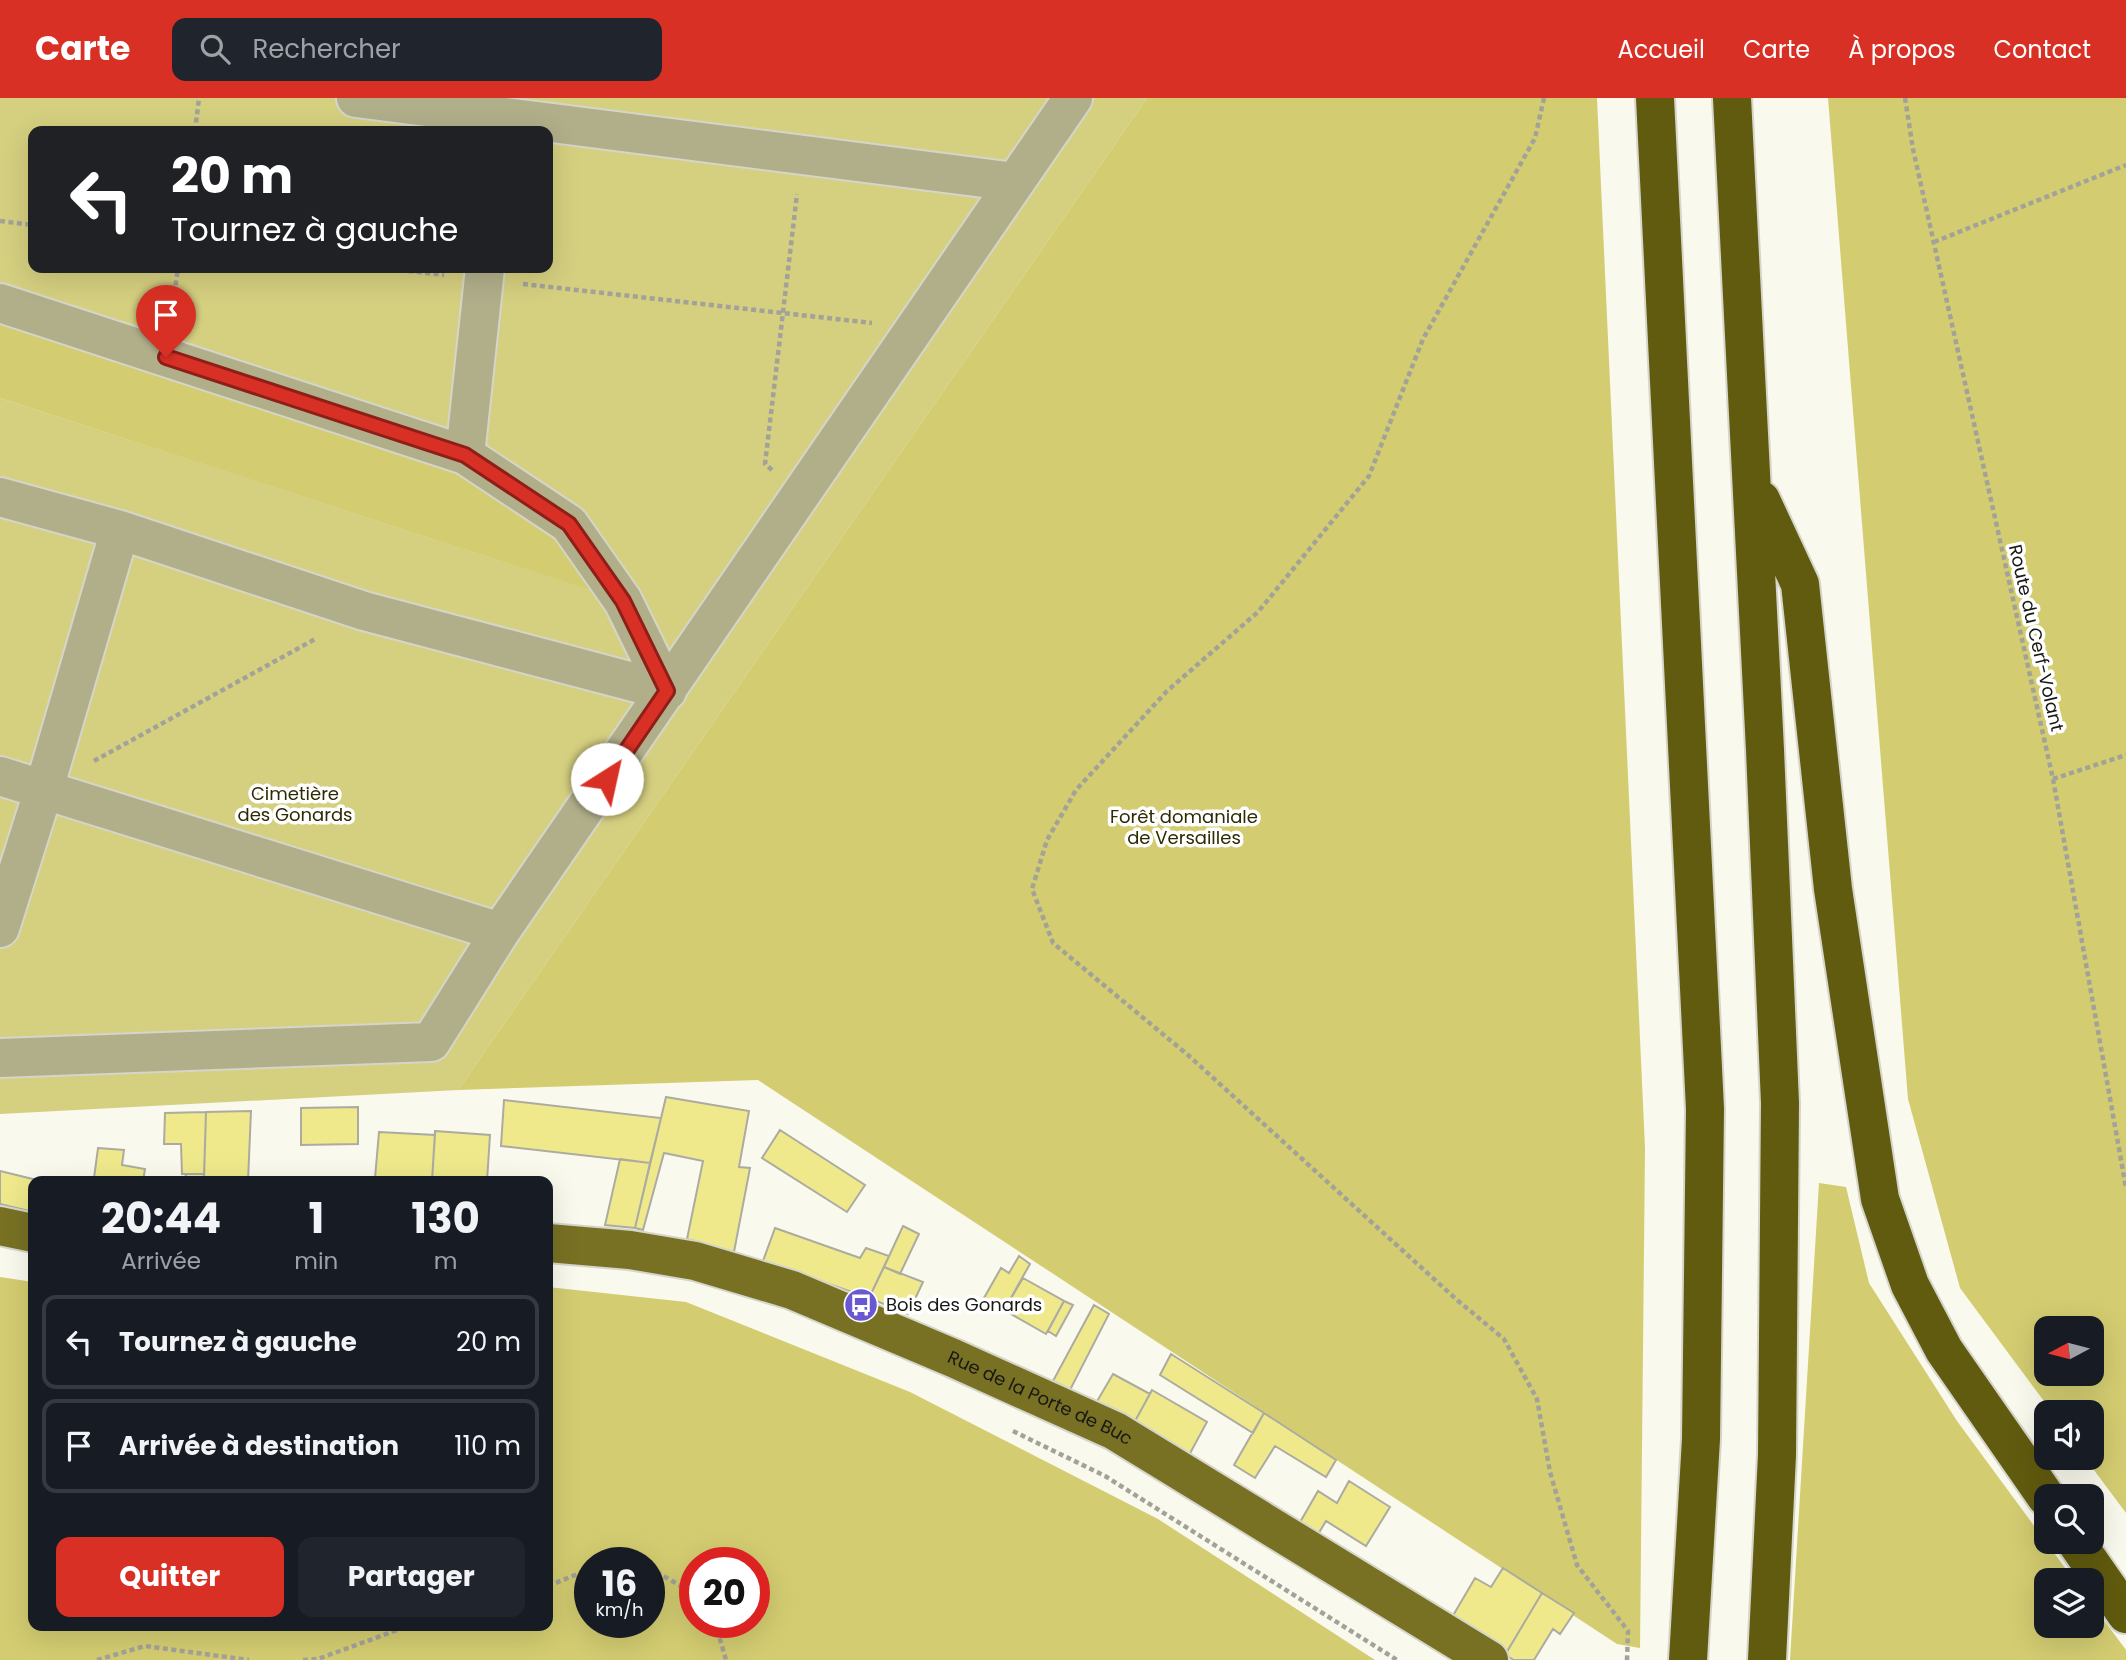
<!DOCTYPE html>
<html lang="fr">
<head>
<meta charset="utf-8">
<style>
  :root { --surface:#171b24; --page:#20242c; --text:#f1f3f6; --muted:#9ea1a6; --line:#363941; --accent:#d93025 }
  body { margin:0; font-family:Poppins,sans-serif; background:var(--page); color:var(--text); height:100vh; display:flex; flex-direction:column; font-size:26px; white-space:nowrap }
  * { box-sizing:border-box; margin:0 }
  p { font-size:23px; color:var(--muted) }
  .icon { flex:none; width:38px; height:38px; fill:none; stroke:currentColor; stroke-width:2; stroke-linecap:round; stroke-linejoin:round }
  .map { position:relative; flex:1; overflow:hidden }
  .panel { position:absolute; left:28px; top:1078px; width:525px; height:455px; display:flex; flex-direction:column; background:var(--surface); border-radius:14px; box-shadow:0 7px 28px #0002 }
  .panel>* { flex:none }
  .top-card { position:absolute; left:28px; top:28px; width:525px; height:147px; border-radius:14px; box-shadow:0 7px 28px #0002; background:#202124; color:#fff; overflow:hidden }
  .needle { width:46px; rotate:263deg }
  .fabs { position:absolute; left:2034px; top:1218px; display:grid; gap:14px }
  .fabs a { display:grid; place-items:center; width:70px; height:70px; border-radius:14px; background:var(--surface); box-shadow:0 7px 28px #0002; font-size:35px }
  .speed { position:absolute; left:574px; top:1449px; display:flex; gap:14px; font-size:35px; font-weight:700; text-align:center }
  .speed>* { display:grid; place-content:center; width:91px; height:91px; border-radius:50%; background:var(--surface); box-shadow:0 7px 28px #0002; line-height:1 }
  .speed small { font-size:18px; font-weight:400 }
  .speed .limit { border:10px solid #d22; background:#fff; color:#111 }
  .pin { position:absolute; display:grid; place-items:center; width:60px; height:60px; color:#fff; margin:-72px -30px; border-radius:50% 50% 50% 0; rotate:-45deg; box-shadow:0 0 7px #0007 }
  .pin .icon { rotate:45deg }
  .me { position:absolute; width:77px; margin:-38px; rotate:35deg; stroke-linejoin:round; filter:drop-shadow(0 0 5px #0008) }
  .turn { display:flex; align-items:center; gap:24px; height:147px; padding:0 28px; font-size:32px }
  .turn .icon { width:91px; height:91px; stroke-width:2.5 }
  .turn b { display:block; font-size:49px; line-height:60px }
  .eta { display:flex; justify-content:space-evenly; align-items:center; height:119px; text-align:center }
  .eta b { font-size:42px; font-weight:700; line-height:49px }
  .cta { display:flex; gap:14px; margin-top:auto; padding:14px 28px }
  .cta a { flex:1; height:80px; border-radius:14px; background:var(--accent); color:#fff; font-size:28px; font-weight:700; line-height:80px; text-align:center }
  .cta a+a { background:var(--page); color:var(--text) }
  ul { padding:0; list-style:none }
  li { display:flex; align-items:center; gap:21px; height:94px; margin:0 14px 10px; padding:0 14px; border:4px solid var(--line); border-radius:14px }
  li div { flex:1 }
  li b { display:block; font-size:26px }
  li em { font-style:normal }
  header { display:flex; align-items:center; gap:42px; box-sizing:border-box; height:98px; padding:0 35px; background:var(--accent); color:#fff }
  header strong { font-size:33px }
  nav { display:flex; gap:38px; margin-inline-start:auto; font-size:24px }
  .search { width:490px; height:63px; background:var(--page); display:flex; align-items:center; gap:18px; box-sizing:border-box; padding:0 24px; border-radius:14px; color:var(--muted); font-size:26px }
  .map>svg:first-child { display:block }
</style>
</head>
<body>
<header>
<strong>Carte</strong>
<div class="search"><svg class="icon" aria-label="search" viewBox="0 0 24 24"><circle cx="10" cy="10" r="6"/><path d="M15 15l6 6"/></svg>Rechercher</div>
<nav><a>Accueil</a><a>Carte</a><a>À propos</a><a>Contact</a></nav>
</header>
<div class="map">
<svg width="2126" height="1562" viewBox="0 0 2126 1562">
  <rect width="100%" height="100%" fill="#f9f9ed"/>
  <path fill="#d5cf80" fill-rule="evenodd" d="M0,0H1147L458,992L0,1016V300L621,502L0,204ZM33,33H548V170H33Z"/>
  <path fill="#d3cc71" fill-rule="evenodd" d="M1147,0H1597L1645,1050L1640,1550L1617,1546L758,982L458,992Z
    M1828,0H2126V1415L2085,1360H2091V1314H2052L1960,1190L1908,1001ZM2046,1230H2091V1276H2046Z
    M0,204L465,357L569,426L623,503L0,300Z
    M1819,1085L1846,1089L1869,1185L1957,1323L2074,1482H2046V1528H2091V1505L2126,1552V1562H1790Z
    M0,1179L33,1184V1528H548V1189L686,1204L910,1294L1158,1421L1375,1562H0ZM590,1465H649V1524H590ZM695,1465H754V1524H695Z"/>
  <path fill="#efe98c" stroke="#ababa0" stroke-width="2" d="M666,999L749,1013L739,1069L750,1070L734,1154L687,1141L703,1063L664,1055L643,1132L635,1130Z
    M504,1002L661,1020L650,1065L501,1048Z
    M358,1009V1046L301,1047V1010Z
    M251,1013L248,1083H204L206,1014Z
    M206,1014L204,1076H182L181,1046H164L165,1015Z
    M780,1032L865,1087L847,1114L762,1060Z
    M435,1033L490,1037L487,1083H432Z
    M379,1034L435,1037L432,1083L375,1080Z
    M98,1050L124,1052L122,1067L145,1071L143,1083H72L73,1079L94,1080Z
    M620,1061L650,1065L635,1130L605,1127Z
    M0,1073L41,1083H33V1114L0,1106Z
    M186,1076H204V1083H185Z
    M903,1128L919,1136L900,1176L884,1169Z
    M775,1130L860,1160L866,1150L889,1158L869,1200L763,1163Z
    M1019,1158L1030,1166L1004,1212L984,1200L1001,1170L1009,1175Z
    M884,1169L923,1184L908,1216L869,1200Z
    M1023,1180L1064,1203L1046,1236L1004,1212Z
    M1064,1203L1073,1207L1056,1238L1048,1233Z
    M1094,1207L1109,1216L1070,1292L1053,1283Z
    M1171,1256L1264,1315L1253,1335L1160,1277Z
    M1113,1276L1150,1296L1134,1325L1096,1305Z
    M1152,1292L1207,1324L1188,1359L1134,1325Z
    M1264,1315L1336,1362L1326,1379L1275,1348L1255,1380L1234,1367Z
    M1349,1383L1390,1409L1366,1448L1326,1423L1317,1438L1299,1426L1318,1393L1337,1405Z
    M1503,1470L1542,1495L1505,1557L1451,1521L1475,1480L1491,1489Z
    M1542,1495L1574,1515L1560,1536L1553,1531L1534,1562H1514L1505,1557Z"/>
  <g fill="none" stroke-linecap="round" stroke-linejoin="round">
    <g stroke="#d5d5ca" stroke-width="42">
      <path id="minor" d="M356,0L1015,84
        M0,205L465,357L569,426L623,503L667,593
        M465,357L485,170
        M0,399L120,432L364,513L667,593
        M0,678L500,834
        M0,830L44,691L120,432
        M0,960L431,944L500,834L1073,0"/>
    </g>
    <g stroke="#d5d5ca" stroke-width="42">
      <g id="major">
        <path d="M0,1128L33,1135"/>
        <path id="s1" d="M548,1145L630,1152L695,1163L792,1192L953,1260L1115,1333L1489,1562"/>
      </g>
    </g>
    <g stroke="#d5d5ca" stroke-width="42">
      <path id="highway" d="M1655,0L1705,1011L1701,1341L1688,1562
        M1732,0L1765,652L1780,1005L1777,1357L1767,1562
        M1761,402L1800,486L1833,791L1880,1101L1910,1187L1944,1252L2046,1399
        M2076,1444L2126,1516"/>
    </g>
    <path stroke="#a2a299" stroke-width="4.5" stroke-dasharray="5 3.5" stroke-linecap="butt" d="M1544,0L1535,40L1423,241L1369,378L1258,514L1167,593L1076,692L1047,742L1032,791L1053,845L1188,957L1457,1202L1504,1241L1537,1301L1550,1374L1577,1467L1628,1533L1627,1562
      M1905,0L1913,51L2053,681L2126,1090
      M195,33L199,0
      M0,123L33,127
      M1934,144L2126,67
      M383,170L444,177
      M523,186L872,225
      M171,221L178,170
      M772,372L765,366L797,96
      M94,663L317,540
      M2053,681L2126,657
      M1013,1333L1105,1378L1397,1562
      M649,1470L681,1488L695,1503
      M548,1488L590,1471
      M715,1524L726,1562
      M97,1562L145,1548L249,1562
      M303,1562L318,1561L408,1528"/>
    <use href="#minor" stroke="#b1af8a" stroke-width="38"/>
    <use href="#major" stroke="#787124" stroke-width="38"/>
    <use href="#highway" stroke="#615b0f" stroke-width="38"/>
  </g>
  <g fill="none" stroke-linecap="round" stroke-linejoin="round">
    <g stroke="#8d1f18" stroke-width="18">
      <path id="route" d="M166,259L465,357L569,426L623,503L667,593L607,681"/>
    </g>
    <use href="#route" stroke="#d93025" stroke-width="12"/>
  </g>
  <defs>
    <g id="bus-disc" transform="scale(1.75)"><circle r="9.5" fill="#6858d1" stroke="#fff"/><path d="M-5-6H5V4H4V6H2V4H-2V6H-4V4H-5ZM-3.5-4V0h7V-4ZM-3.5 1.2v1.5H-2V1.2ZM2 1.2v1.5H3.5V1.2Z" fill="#fff"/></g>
  </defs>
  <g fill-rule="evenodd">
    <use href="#bus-disc" x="861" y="1207"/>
  </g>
  <g text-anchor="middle" stroke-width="7" stroke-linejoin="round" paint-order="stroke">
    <g font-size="18" fill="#181814" stroke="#fff">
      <text transform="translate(2036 540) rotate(77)" y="6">Route du Cerf-Volant</text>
      <text dy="6" stroke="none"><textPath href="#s1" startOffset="520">Rue de la Porte de Buc</textPath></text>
    </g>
    <g font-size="18" fill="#2e2a02" stroke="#fff">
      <text x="295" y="702">Cimetière<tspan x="295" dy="21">des Gonards</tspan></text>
      <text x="1184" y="725">Forêt domaniale<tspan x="1184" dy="21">de Versailles</tspan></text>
    </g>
    <g font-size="18" fill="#181814" stroke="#fff" text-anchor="start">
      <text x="886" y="1213">Bois des Gonards</text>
    </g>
  </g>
</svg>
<div class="fabs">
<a><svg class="needle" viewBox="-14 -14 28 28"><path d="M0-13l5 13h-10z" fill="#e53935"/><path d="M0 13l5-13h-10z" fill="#9ea1a6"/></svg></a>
<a><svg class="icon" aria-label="sound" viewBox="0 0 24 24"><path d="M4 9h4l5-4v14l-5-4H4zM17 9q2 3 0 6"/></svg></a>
<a><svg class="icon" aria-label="search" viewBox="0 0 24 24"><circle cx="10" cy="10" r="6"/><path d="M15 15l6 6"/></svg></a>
<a><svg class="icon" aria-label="layers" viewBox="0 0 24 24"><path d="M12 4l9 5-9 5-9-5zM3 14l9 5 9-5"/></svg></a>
</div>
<div class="speed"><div>16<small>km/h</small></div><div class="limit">20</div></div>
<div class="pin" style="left:166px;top:259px;background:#d93025"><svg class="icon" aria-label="arrive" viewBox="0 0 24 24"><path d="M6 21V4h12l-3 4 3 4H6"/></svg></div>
<svg class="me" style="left:607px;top:681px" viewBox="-20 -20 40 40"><circle r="19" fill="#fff"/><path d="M0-13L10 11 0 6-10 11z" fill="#d93025"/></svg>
<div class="top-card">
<div class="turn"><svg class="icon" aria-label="left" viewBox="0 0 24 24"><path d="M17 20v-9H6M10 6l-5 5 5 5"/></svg><div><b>20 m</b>Tournez à gauche</div></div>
</div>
<section class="panel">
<div class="eta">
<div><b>20:44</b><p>Arrivée</p></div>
<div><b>1</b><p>min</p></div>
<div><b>130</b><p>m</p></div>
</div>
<ul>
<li><svg class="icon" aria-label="left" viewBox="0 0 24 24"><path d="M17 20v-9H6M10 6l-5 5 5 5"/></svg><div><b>Tournez à gauche</b></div><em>20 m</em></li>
<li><svg class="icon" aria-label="arrive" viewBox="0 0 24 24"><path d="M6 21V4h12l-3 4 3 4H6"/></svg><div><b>Arrivée à destination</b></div><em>110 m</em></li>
</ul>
<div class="cta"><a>Quitter</a><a>Partager</a></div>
</section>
</div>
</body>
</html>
